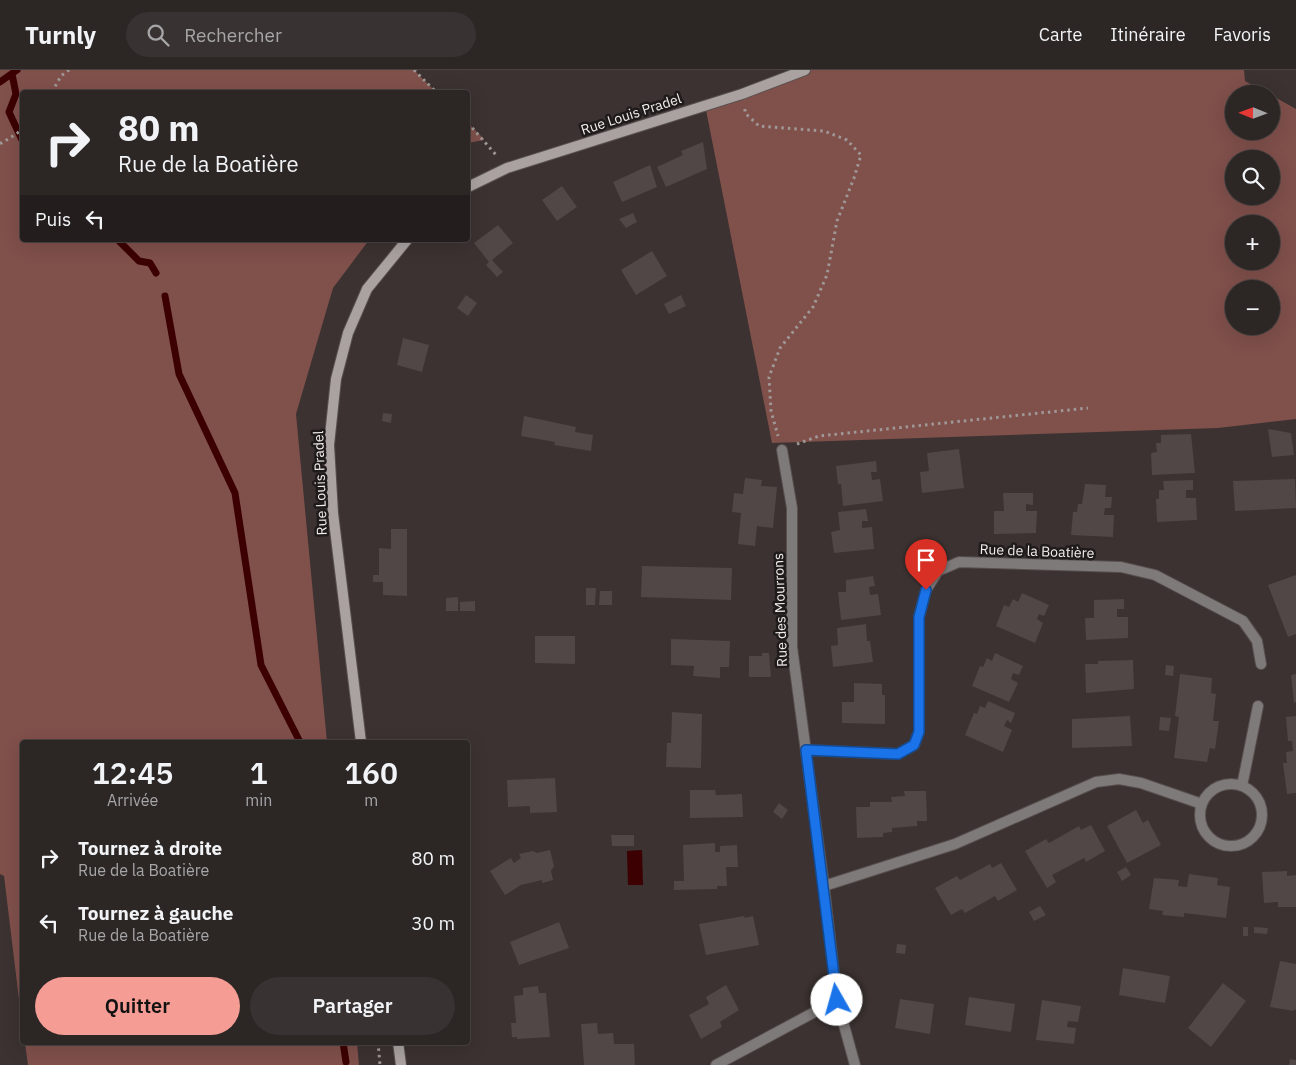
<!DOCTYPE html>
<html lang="fr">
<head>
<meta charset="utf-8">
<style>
  :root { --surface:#2c2625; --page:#383232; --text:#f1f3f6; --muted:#a6a5a7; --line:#484342; --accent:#f59c94 }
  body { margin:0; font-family:"IBM Plex Sans",sans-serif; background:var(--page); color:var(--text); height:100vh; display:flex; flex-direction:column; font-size:19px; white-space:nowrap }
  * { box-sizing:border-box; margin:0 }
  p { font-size:16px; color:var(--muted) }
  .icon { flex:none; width:28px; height:28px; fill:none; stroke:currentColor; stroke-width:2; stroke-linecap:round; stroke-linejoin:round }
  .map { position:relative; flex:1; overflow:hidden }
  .details { position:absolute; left:20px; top:670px; width:450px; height:305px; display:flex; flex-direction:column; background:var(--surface); border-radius:5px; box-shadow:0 5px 20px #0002,0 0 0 1px var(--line) }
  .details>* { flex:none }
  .guide { position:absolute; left:20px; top:20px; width:450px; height:152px; border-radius:5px; box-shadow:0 5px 20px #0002,0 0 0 1px var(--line); background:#2c2625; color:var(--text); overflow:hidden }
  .needle { width:32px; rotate:271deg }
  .tools { position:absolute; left:1225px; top:15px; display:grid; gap:10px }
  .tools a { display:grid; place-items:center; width:55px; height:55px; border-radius:50%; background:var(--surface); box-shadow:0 5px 20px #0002,0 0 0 1px var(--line); font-size:25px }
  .pin { position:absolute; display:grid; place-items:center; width:42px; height:42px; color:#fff; margin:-51px -21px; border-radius:50% 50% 50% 0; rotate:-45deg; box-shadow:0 0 5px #0007 }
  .pin .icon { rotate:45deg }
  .me { position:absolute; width:55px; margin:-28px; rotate:353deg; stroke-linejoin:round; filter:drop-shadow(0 0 4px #0008) }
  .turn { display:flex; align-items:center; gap:18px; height:105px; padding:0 15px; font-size:22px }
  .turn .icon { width:65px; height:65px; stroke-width:2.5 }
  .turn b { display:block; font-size:35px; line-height:42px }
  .then { display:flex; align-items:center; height:48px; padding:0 15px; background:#0003; gap:10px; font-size:19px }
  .eta { display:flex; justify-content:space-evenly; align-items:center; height:85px; text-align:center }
  .eta b { font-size:30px; font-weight:600; line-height:35px }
  .action { display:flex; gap:10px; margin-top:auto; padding:10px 15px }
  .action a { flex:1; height:58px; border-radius:30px; background:var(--accent); color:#111; font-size:20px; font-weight:600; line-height:58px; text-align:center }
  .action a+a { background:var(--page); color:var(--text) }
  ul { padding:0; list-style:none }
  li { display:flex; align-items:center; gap:15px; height:65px; padding:0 15px }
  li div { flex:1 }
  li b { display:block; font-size:19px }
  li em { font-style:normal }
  header { display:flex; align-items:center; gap:30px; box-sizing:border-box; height:70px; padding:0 25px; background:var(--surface); border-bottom:1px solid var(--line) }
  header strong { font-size:24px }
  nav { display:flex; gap:28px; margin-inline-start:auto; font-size:18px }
  .search { width:350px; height:45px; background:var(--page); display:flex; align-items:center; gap:12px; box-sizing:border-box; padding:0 18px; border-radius:28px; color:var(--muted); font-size:19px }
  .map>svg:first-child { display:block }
</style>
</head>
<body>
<header>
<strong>Turnly</strong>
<div class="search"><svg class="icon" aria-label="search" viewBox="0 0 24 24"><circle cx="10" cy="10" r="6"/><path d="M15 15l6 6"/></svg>Rechercher</div>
<nav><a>Carte</a><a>Itinéraire</a><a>Favoris</a></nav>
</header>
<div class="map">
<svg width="1296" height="995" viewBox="0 0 1296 995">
  <rect width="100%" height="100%" fill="#3b3231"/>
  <path fill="#80504b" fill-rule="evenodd" d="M0,0H414L436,22H22V170H369L333,218L296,344L327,672H22V954L4,806L0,804Z
    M805,0H1244L1245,11L1268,24H1234V61H1271V25L1296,39V349L1218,358L772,373L705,35ZM1234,89H1271V126H1234ZM1234,154H1271V191H1234ZM1234,219H1271V256H1234Z
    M468,53L484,69V70L468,73Z
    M25,973H357L359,995H28Z"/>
  <path fill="#3c0002" d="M642,780L643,815H628L627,781Z"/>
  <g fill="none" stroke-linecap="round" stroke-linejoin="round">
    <path stroke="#3c0002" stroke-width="7" d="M12,4L16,24L9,42L22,70
      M0,12L17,0
      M118,170L139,191L150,193L156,203
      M165,226L179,304L235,423L261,595L300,672
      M343,972L346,992"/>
  </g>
  <path fill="#504746" d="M703,72L707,99L666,117L657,97L683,85L681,81Z
    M650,95L657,117L622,132L613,112Z
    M562,116L577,137L557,151L542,130Z
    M633,143L637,152L626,158L619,149Z
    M498,155L513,173L492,190L503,202L497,207L486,195L489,192L474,173Z
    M652,181L667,206L636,225L621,200Z
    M466,225L477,233L468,246L457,238Z
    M681,225L686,236L669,244L664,234Z
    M403,268L429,275L422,302L397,295Z
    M383,343L392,344L391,353L382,351Z
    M524,346L576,357L575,362L593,365L591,381L554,375L555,372L521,366Z
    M1268,359L1291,363L1294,385L1272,387Z
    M1191,364L1195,403L1152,405L1151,383L1157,382L1156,373H1161V365Z
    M959,379L964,418L922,423L920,402L929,401L927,383Z
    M876,391L877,402H871L872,410L880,409L883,431L843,436L841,414H838L836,396Z
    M745,408L762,410L761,416L777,417L773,458L757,456L755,476L738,474L741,443L732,442L734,423L743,424Z
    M1295,409L1296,438L1235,441L1233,411Z
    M1193,410V420H1186V428H1196L1197,450L1157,452L1156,429H1159V420H1164L1163,411Z
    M1085,414L1106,415L1105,427H1112L1111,438H1105L1104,445H1114L1113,467L1071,465L1073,442H1077L1078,434H1082Z
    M1003,423H1033V435L1026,434V441H1037L1036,463L994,464V441H1004Z
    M866,439L868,451H862V458L872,457L874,479L834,483L831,462L840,460L838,442Z
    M391,459H407V526L383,525V512H373V505H379V478L391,479Z
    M642,496L732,498L731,530L641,527Z
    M1296,505V564L1288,567L1268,515Z
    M873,506L875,516L869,517L870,525L878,524L881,545L841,550L838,522H846V510Z
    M586,518H596L595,535H586Z
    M600,521H612V535H599Z
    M1022,523L1049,535L1044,546L1039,544L1037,549L1043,553L1035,573L996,556L1004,535L1009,537L1013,529L1018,532Z
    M458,527V541H446V528Z
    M1124,529V539H1117V547H1128V568L1086,570L1085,548H1094V530Z
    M475,531V541H460V532Z
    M866,554L867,571H870L873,592L833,597L831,576L838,575L837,558Z
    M535,566H575V594L535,593Z
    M671,569L730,571L729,597H720V608L693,606L694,596L671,595Z
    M762,583H769L771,607H749V586H762Z
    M995,583L1023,596L1019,605L1013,603L1011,609L1018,613L1009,632L972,616L980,596L983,597L987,588L992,591Z
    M1133,590L1134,619L1086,623L1085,594H1098V591Z
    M1166,595L1174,596L1173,606L1165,605Z
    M1180,604L1212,608L1211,623L1216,624L1213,651H1219L1215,679L1210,678L1207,692L1174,688L1179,647L1175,646Z
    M1296,604V632L1294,633L1291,605Z
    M854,613L882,614V625H885V654L842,653V632H854Z
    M988,631L1015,643L1011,653L1007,650L1004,656L1012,660L1003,682L965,665L974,643L977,644L980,636L985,638Z
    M672,642L702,644L701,698L666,697L667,673H671Z
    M1130,646L1132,676L1072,678V649Z
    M1296,646V723L1287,724L1283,693H1287L1286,682L1293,681L1292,671H1288L1286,647Z
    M1160,647L1171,648L1169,661L1159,660Z
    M555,708L557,742L530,743V736L508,737L507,710Z
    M690,720H715L716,725L742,724L743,747L690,748Z
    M904,721H926L927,751H917V756L892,758V762L883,763V767L857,768L856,737H870V732H892L891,727L905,726Z
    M779,733L788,740L782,749L773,742Z
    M1136,740L1143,753L1148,750L1161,775L1127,793L1107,756Z
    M1091,755L1105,781L1086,792L1084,788L1052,805L1056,812L1047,818L1025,781L1046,769L1049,773L1079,756L1081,760Z
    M611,765H634V776H612Z
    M715,773V782H720V776L737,775L738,797H726L727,816H717V819L674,820V811H684L683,775Z
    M550,780L554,796L551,801L553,810L542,813V810L521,815L505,825L490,801L511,788L514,793L521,788L519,784L533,781L537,783Z
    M1001,793L1017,820L998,831L995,826L965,843L962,839L951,845L935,818L957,806L960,810L990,794L992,798Z
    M1126,797L1131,805L1122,811L1117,802Z
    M1287,801V806L1296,805V837H1278V832L1264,833L1262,802Z
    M1189,804L1218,808L1217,815L1230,817L1226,848L1184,843V847L1162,845L1163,841L1149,839L1154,808L1179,810L1178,816L1187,817Z
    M1040,836L1046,845L1034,851L1029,842Z
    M744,846L745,848L753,846L759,875L706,885L699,854Z
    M559,852L569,878L519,895L510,872Z
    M1243,857H1248V866H1243Z
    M1254,857L1268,858L1267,864L1254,863Z
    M897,874L906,875L905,884L896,883Z
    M1280,891L1296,894V940L1294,939V941L1270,937Z
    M1123,898L1170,906L1165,933L1119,925Z
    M1223,913L1246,931L1211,977L1188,958Z
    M726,915L739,940L720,952L722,957L701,969L689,945L709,934L706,927Z
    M538,916L539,923H546L550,967L517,969V967H512L511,953H516L514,926L523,925V918Z
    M969,927L1015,934L1011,962L965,955Z
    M900,929L934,934L930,964L895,958Z
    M1042,930L1081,936L1078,952L1068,951L1067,957L1076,958L1074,974L1036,970Z
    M597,953L598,964L613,963L614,974H634L635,995H584L581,954Z
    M1290,989L1296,990V995H1289Z"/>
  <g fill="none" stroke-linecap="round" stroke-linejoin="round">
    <g stroke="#58504f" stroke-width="12">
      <path id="street" d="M782,380L792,438V577L824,816L837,930L855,995
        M806,680L898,684L914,675L919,662V547L926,520L938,501L959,492L1121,497L1155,505L1243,551L1257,571L1261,594
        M1200 745a31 31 0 1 1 62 0a31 31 0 1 1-62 0Z
        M1242,716L1258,636
        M824,816L955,774L1096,712L1119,709L1141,713L1202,734
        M716,995L837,930"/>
    </g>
    <g stroke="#58504f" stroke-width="12">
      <path id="secondary" d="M468,117L507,98L742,24L805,0
        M361,672L333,443L329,375L336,309L348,263L367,219L407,170
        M398,972L401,995"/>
    </g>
    <path stroke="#9f9897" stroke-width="3" stroke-dasharray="2.5 4" stroke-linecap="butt" d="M414,0L436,22
      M52,22L61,6L69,0
      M745,39V43L759,56L824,61L847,70L861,85L854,108L837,151L827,205L813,237L780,278L769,307L771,341L778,366
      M468,53L497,86
      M0,73H2L22,60
      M797,374L819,366L1088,338
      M378,972L380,995"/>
    <use href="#street" stroke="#7f7a7a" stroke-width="10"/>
    <use href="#secondary" stroke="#a9a2a1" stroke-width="10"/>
  </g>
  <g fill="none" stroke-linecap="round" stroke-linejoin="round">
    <g stroke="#114b97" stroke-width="12">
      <path id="route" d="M837,930L806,680L898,684L914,675L919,662V547L926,520"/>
    </g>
    <use href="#route" stroke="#1a73e8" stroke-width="9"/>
  </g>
  <g text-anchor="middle" stroke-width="5" stroke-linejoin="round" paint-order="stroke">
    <g font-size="14" fill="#f3edec" stroke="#1f1b1b">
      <text transform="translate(631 44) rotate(-18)" y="5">Rue Louis Pradel</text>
      <text transform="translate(320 413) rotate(-92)" y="5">Rue Louis Pradel</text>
      <text transform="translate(1037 481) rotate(2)" y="5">Rue de la Boatière</text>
      <text transform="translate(780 540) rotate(-92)" y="5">Rue des Mourrons</text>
    </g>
  </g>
</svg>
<div class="tools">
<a><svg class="needle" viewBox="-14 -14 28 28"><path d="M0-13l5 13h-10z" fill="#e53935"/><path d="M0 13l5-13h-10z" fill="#a6a5a7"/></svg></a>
<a><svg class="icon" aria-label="search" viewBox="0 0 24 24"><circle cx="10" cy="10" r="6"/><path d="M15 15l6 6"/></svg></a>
<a>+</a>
<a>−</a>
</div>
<div class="pin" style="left:926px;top:520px;background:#d93025"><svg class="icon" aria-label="arrive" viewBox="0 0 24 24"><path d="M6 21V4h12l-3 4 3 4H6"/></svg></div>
<svg class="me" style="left:837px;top:930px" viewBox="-20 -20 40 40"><circle r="19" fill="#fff"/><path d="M0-13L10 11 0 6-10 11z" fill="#1a73e8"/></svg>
<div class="guide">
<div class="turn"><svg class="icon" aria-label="right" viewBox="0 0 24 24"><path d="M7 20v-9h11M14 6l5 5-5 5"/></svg><div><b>80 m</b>Rue de la Boatière</div></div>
<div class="then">Puis<svg class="icon" aria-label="left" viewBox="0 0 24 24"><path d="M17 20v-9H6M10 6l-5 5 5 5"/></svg></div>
</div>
<section class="details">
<div class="eta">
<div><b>12:45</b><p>Arrivée</p></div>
<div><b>1</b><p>min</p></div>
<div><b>160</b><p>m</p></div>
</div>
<ul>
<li><svg class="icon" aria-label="right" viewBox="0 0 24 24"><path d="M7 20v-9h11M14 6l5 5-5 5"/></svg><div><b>Tournez à droite</b><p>Rue de la Boatière</p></div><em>80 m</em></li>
<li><svg class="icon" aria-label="left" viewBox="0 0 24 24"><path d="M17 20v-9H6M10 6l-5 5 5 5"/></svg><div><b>Tournez à gauche</b><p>Rue de la Boatière</p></div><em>30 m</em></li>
</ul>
<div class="action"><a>Quitter</a><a>Partager</a></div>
</section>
</div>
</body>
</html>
